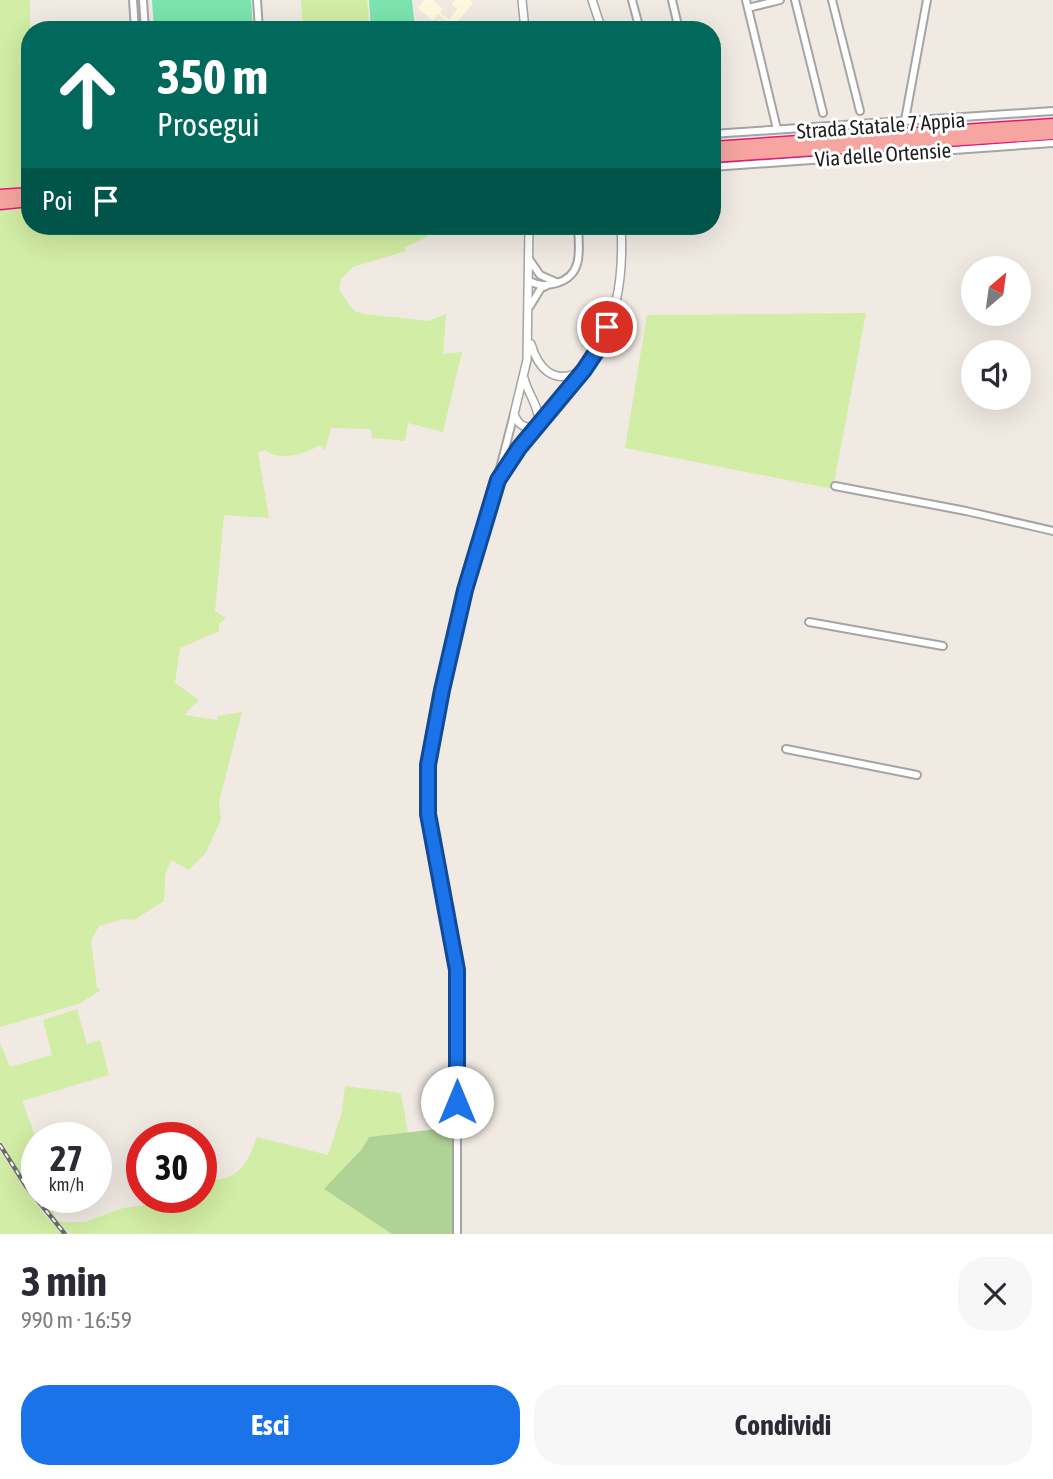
<!DOCTYPE html>
<html lang="it">
<head>
<meta charset="utf-8">
<style>
  :root { --surface:#fff; --page:#f7f7f7; --text:#2b2b33; --muted:#7c7c81; --accent:#1a73e8 }
  body { margin:0; font-family:"Asap Condensed",sans-serif; background:var(--page); color:var(--text); height:100vh; display:flex; flex-direction:column; font-size:26px; white-space:nowrap }
  * { box-sizing:border-box; margin:0 }
  p { font-size:23px; color:var(--muted) }
  .icon { flex:none; width:38px; height:38px; fill:none; stroke:currentColor; stroke-width:2; stroke-linecap:round; stroke-linejoin:round }
  .map { position:relative; height:1234px; overflow:hidden }
  .sheet { display:flex; flex-direction:column; background:var(--surface); flex:1 }
  .sheet>* { flex:none }
  .banner { position:absolute; left:21px; top:21px; width:700px; height:214px; border-radius:28px; box-shadow:0 7px 28px #0002; background:#00695c; color:#fff; overflow:hidden }
  .needle { width:46px; rotate:29deg }
  .controls { position:absolute; left:961px; top:256px; display:grid; gap:14px }
  .controls a { display:grid; place-items:center; width:70px; height:70px; border-radius:50%; background:var(--surface); box-shadow:0 7px 28px #0002; font-size:35px }
  .speed { position:absolute; left:21px; top:1122px; display:flex; gap:14px; font-size:35px; font-weight:700; text-align:center }
  .speed>* { display:grid; place-content:center; width:91px; height:91px; border-radius:50%; background:var(--surface); box-shadow:0 7px 28px #0002; line-height:1 }
  .speed small { font-size:18px; font-weight:400 }
  .speed .limit { border:10px solid #d22; background:#fff; color:#111 }
  .pin { position:absolute; display:grid; place-items:center; width:60px; height:60px; color:#fff; margin:-30px; border:4px solid #fff; border-radius:50%; box-shadow:0 2px 7px #0007 }
  .me { position:absolute; width:77px; margin:-38px; rotate:0deg; stroke-linejoin:round; filter:drop-shadow(0 0 5px #0008) }
  .turn { display:flex; align-items:center; gap:24px; height:147px; padding:0 21px; font-size:32px }
  .turn .icon { width:91px; height:91px; stroke-width:2.5 }
  .turn b { display:block; font-size:49px; line-height:60px }
  .then { display:flex; align-items:center; height:66px; padding:0 21px; background:#0003; gap:14px; font-size:26px }
  .round { display:grid; place-items:center; flex:none; width:74px; height:74px; border-radius:28px; background:var(--page) }
  .headline { display:flex; align-items:center; justify-content:space-between; height:119px; padding:0 21px }
  h1 { font-size:42px; font-weight:700; line-height:52px }
  .primary-button { display:flex; gap:14px; margin-top:auto; padding:14px 21px }
  .primary-button a { flex:1; height:80px; border-radius:28px; background:var(--accent); color:#fff; font-size:28px; font-weight:700; line-height:80px; text-align:center }
  .primary-button a+a { background:var(--page); color:var(--text) }
  .map>svg:first-child { display:block }
</style>
</head>
<body>
<div class="map">
<svg width="1053" height="1234" viewBox="0 0 1053 1234">
  <rect width="100%" height="100%" fill="#f0eae3"/>
  <path fill="#fffadd" d="M424,0H432L443,9L440,13L449,20L457,9L452,4L455,0H470L473,3L457,22L460,23L461,30H438L437,20L447,21L438,14L433,21L421,11L418,8Z"/>
  <path fill="#d2eda5" d="M0,0H30V190L0,192Z
    M301,0H367L370,30H303Z
    M30,207V226H440L425,238L404,248L406,251L353,267L341,279L339,290L354,311L364,314L428,321L446,314L443,354L462,352L443,432L408,423L405,441L372,438L371,429L331,428L325,451L320,445C305,454 279,462 265,450L258,452L269,518L224,515L215,611L226,618L219,624V631L180,648L175,683L199,700L184,715L217,720L218,716L242,712L219,802L221,820L205,854L189,870L171,860L165,875L164,901L134,920L124,919L99,926L91,941L97,988L101,990L79,1004L0,1027V209Z
    M866,313L833,489L625,448L647,315Z
    M77,1009L87,1044L100,1040L109,1075L22,1101L36,1138L37,1196L6,1152L0,1140V1043L10,1067L52,1055L43,1020Z
    M345,1086L401,1093L408,1133L369,1137L362,1149L325,1189L392,1234H70L50,1214L38,1197H44V1201L52,1207L55,1217L61,1222H85L123,1208L146,1205L154,1197H201V1180C238,1181 245,1169 257,1137L328,1155L342,1112Z
    M0,1152L46,1217L63,1234H0Z"/>
  <path fill="#afd295" d="M454,1127L453,1234H392L324,1189L362,1149L369,1137Z"/>
  <path fill="#7be4ae" d="M152,0H251L253,30H154Z
    M369,0H412L415,30H371Z"/>
  <g fill="none" stroke-linecap="round" stroke-linejoin="round">
    <g stroke="#a5a5a5" stroke-width="10">
      <path id="minor" d="M133,0L135,30
        M143,0L145,30
        M257,0L259,30
        M632,0L640,30
        M672,0L679,30
        M746,0L777,129
        M795,0L823,113
        M832,0L860,111
        M748,8L780,0
        M905,120L927,0
        M712,134L1053,111
        M712,167L1053,143
        M529,259L540,275L556,282
        M529,281C539,286 546,286 557,283C584,275 579,249 578,226
        M530,306L541,288L546,286
        M500,475L519,448L536,427
        M835,486L966,511L1053,531
        M809,622L943,646
        M786,749L917,775
        M457,1234V970L428,814V765L441,690L465,591L497,480L514,414"/>
    </g>
    <g stroke="#a5a5a5" stroke-width="10">
      <path id="tertiary" d="M522,0L525,30
        M592,0L602,30
        M529,226L527,360L514,414C518,425 525,429 536,427C551,407 570,390 585,369C617,325 624,279 621,226
        M531,344C538,368 553,385 580,372
        M524,378C528,395 538,403 539,422"/>
    </g>
    <g stroke="#e6187a" stroke-width="13">
      <path id="trunk" d="M712,147L1053,124
        M712,157L1053,134
        M0,195L30,193
        M0,204L30,201"/>
    </g>
    <use href="#minor" stroke="#fff" stroke-width="6"/>
    <use href="#tertiary" stroke="#fff" stroke-width="7"/>
    <use href="#trunk" stroke="#f6a5a0" stroke-width="10"/>
    <g stroke="#6c6c6c" stroke-width="4.5">
      <path id="rail" d="M0,1145L26,1186L65,1234"/>
    </g>
    <use href="#rail" stroke="#fff" stroke-width="2" stroke-dasharray="5" stroke-linecap="butt"/>
  </g>
  <g fill="none" stroke-linecap="round" stroke-linejoin="round">
    <g stroke="#114b97" stroke-width="18">
      <path id="route" d="M457,1102V970L428,814V765L442,690L465,590L498,480L519,448L584,370L598,349L607,327"/>
    </g>
    <use href="#route" stroke="#1a73e8" stroke-width="12"/>
  </g>
  <g text-anchor="middle" stroke-width="6" stroke-linejoin="round" paint-order="stroke">
    <g font-size="21" fill="#1e1e1e" stroke="#fff">
      <text transform="translate(881 126) rotate(-4)" y="7">Strada Statale 7 Appia</text>
      <text transform="translate(883 155) rotate(-4)" y="7">Via delle Ortensie</text>
    </g>
  </g>
</svg>
<div class="controls">
<a><svg class="needle" viewBox="-14 -14 28 28"><path d="M0-13l5 13h-10z" fill="#e53935"/><path d="M0 13l5-13h-10z" fill="#7c7c81"/></svg></a>
<a><svg class="icon" aria-label="sound" viewBox="0 0 24 24"><path d="M4 9h4l5-4v14l-5-4H4zM17 9q2 3 0 6"/></svg></a>
</div>
<div class="speed"><div>27<small>km/h</small></div><div class="limit">30</div></div>
<div class="pin" style="left:607px;top:327px;background:#d93025"><svg class="icon" aria-label="arrive" viewBox="0 0 24 24"><path d="M6 21V4h12l-3 4 3 4H6"/></svg></div>
<svg class="me" style="left:457px;top:1102px" viewBox="-20 -20 40 40"><circle r="19" fill="#fff"/><path d="M0-13L10 11 0 6-10 11z" fill="#1a73e8"/></svg>
<div class="banner">
<div class="turn"><svg class="icon" aria-label="ahead" viewBox="0 0 24 24"><path d="M12 20V5M6 11l6-6 6 6"/></svg><div><b>350 m</b>Prosegui</div></div>
<div class="then">Poi<svg class="icon" aria-label="arrive" viewBox="0 0 24 24"><path d="M6 21V4h12l-3 4 3 4H6"/></svg></div>
</div>
</div>
<section class="sheet">
<div class="headline"><div><h1>3 min</h1><p>990 m · 16:59</p></div><a class="round"><svg class="icon" aria-label="close" viewBox="0 0 24 24"><path d="M6 6l12 12M18 6L6 18"/></svg></a></div>
<div class="primary-button"><a>Esci</a><a>Condividi</a></div>
</section>
</body>
</html>
